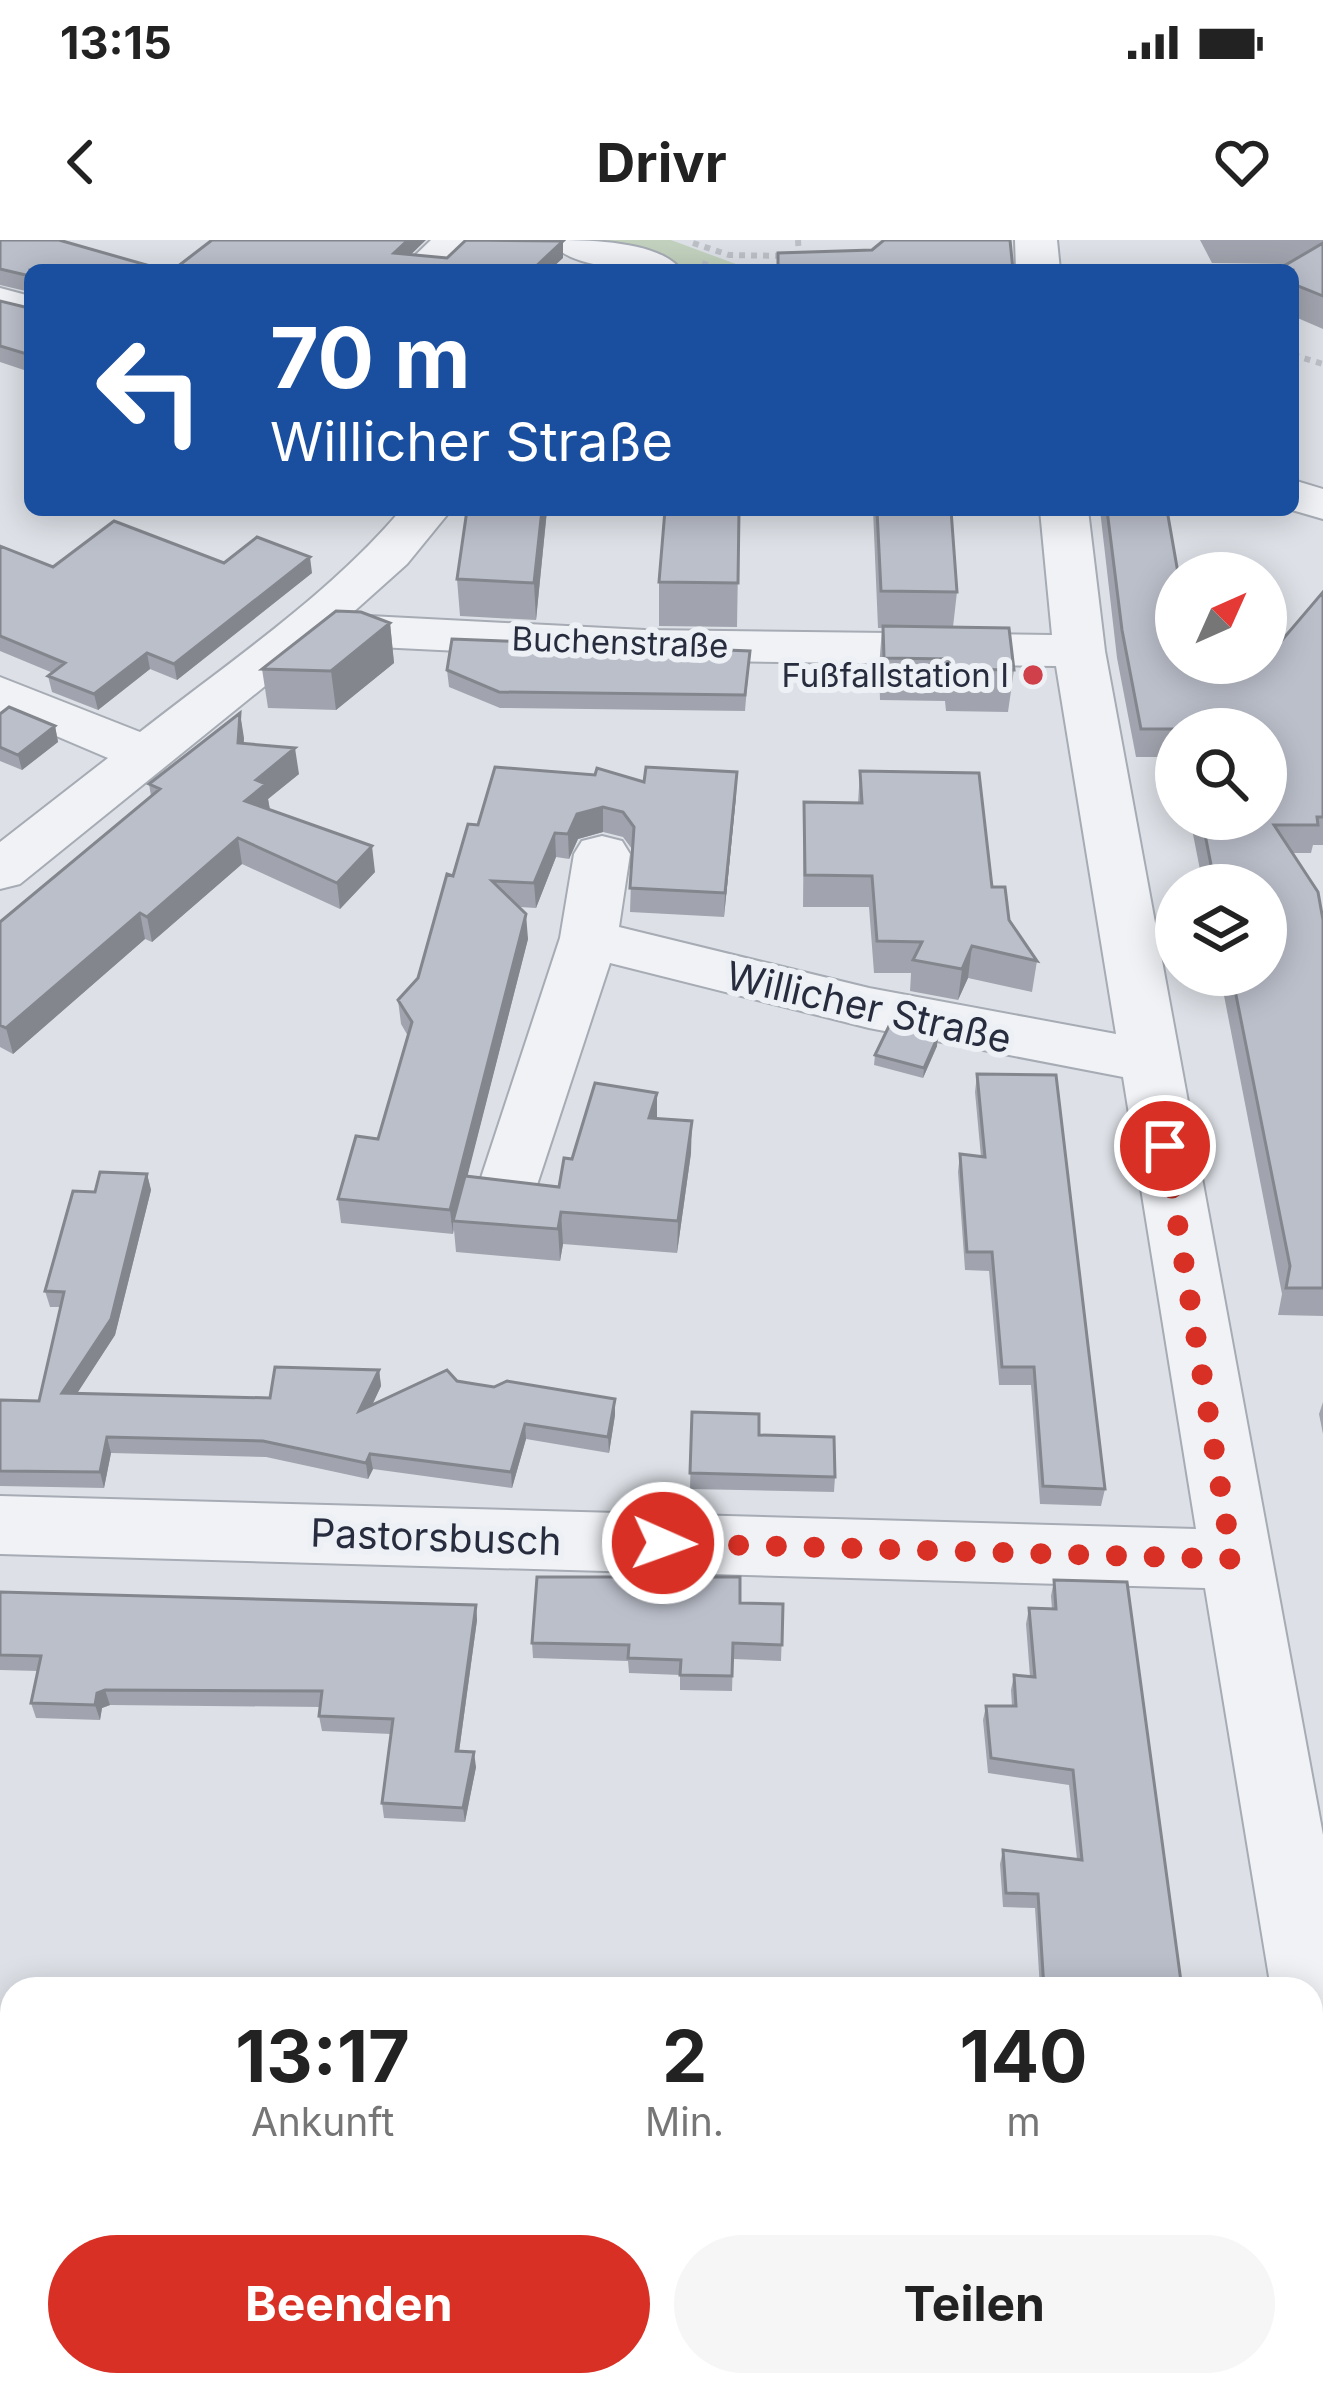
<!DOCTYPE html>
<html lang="de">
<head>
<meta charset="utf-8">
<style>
  :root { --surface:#fff; --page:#f6f6f6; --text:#222; --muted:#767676; --accent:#d93025 }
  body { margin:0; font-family:Inter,sans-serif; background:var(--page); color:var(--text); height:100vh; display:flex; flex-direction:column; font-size:45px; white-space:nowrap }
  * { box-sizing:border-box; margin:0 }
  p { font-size:39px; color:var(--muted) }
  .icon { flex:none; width:66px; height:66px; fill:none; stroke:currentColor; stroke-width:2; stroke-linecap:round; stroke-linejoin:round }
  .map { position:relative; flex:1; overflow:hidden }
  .panel { position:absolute; left:0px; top:1737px; width:1323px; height:420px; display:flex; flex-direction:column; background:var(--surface); border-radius:36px 36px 0 0; box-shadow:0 6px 30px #0003 }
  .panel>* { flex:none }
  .hud { position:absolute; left:24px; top:24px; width:1275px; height:252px; border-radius:18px; box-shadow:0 6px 30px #0003; background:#1a4fa0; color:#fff; overflow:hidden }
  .needle { width:78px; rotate:45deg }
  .buttons { position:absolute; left:1155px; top:312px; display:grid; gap:24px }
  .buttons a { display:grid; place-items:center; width:132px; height:132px; border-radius:50%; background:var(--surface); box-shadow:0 6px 30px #0003; font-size:60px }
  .pin { position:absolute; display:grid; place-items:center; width:102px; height:102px; color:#fff; margin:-51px; border:6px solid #fff; border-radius:50%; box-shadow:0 3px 12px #0007 }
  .me { position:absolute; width:132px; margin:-66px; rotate:92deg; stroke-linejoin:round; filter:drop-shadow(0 0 9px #0008) }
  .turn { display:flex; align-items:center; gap:42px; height:252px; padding:0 48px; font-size:54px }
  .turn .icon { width:156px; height:156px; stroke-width:2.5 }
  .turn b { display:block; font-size:84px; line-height:102px }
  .eta { display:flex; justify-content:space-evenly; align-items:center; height:204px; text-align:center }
  .eta b { font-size:72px; font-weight:700; line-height:84px }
  .cta { display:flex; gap:24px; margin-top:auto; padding:24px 48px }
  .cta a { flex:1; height:138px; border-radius:72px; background:var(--accent); color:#fff; font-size:48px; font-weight:700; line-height:138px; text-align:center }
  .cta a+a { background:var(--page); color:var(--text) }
  .status { display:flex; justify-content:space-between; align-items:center; height:84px; padding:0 60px; background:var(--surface); direction:ltr }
  .status svg { height:33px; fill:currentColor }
  header { display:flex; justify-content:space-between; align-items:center; height:156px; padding:0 48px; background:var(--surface); font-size:54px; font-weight:700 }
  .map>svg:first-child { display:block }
</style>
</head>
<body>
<div class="status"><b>13:15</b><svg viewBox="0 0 49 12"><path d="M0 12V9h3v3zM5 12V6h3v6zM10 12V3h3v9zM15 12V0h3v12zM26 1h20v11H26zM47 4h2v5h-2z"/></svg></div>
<header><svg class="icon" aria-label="back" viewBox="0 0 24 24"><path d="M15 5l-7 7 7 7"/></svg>Drivr<svg class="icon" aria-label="heart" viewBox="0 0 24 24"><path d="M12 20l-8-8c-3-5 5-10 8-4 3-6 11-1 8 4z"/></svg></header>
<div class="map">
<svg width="1323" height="2157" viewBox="0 0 1323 2157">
  <rect width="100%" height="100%" fill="#dde1e7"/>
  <path fill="#c2d1be" d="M600,0H671L752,30H690Z"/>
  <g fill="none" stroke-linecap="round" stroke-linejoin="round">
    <g stroke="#a6abb4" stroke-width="4">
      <path id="minor" d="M431,0H478L448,30H400Z
        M549,0C584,0 659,0 681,30C645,30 571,32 549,0Z
        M1015,0H1057L1060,30H1016Z
        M0,48L30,56V82L0,74Z
        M1293,240L1323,249V279L1292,270Z
        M401,270H451L407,324L350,375L645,390L1052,395L1040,270H1088L1105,411L1323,1595V1854L1311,1849V1749H1271L1205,1348L0,1314V1256L1196,1289L1123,837L869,788L610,723L533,957L511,964L489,957L480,941L560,698L574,614L582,601L602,596L622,601L630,614L619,687L869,748L1116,794L1056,426L645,420L317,404L20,644L0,649V602L108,518L0,472V437L140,492C229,422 328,356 401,270Z
        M12,2113V2145H87L82,2157H0V2126Z"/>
    </g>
    <path stroke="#bcbfc6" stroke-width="6" stroke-dasharray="6 6" stroke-linecap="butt" d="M798,0L799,17
      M693,3L729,15L784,16
      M702,23L724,30
      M1293,115L1323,124"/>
    <use href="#minor" fill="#f0f2f6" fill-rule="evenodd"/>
  </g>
  <path fill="#a1a4ae" d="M0,0L30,30V132L0,122V61L29,68L30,52L0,45Z
    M1200,0H1323V89L1293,76V30L1286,24L1212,23Z
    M467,270H547L536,380L460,376L457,339Z
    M739,270L737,387L659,386V342Z
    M873,270H951L957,352L953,387L1014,430L1008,472L946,471L945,461L880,460L879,428L882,388H878Z
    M1100,270H1167L1194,430H1256L1323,352V605H1313L1311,613H1292L1323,680V1076L1278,1075L1282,1054L1220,735H1266V645H1203L1190,579H1266V489H1176V517H1136L1117,418Z
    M0,306L53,327L224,323L312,333L177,440L150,429L98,470L52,452L48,436L53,433L0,411Z
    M390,383L394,423L336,470L268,468L262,429Z
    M750,411L745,471L500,468L449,447L447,430Z
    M240,473L244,504L299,534L268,559L270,570L375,632L340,669L242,624L152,702L145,699L13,814L0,807V682L151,556L149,544Z
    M0,474L55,486L58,502L22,530L0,521Z
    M860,531L992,647L1009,680L1037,721L1032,752L968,738L958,760L910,751L911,733H874L869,667H803L804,562L858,563Z
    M644,542L736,556L724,677L630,672L632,609L623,597L603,592L578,599L569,619L556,617L536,668L519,667L528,699L467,936L559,947L572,919L657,853V878L691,913L677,1013L563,1004L560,1021L456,1012L454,990L453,994L341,983L338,959L378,899L408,796L401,784L398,760L418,738L453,636L478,585Z
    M937,806L923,838L874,825L875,815Z
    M977,834L1105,1249L1101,1266L1040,1264L1031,1145H999L989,1031L965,1030L958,932L960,914L981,917L975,852Z
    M147,934L151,950L115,1095L77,1153L270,1158L379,1130L381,1146L372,1165L457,1141L615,1175L609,1213L526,1199L512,1248L373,1229L368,1239L266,1217L111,1213L104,1248L0,1246V1160L39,1161L61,1067H50L45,1051L95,952Z
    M1323,1162V1194L1319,1174Z
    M692,1172L835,1237L834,1252L690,1249Z
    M1054,1340L1182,1749H1040L1035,1668L1003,1667L1000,1624L1003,1610L1077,1619L1069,1545L988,1533L983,1480L986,1466H1012L1011,1450L1014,1435L1030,1437L1026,1384L1029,1368L1052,1369L1051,1356Z
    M0,1352L476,1365L477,1380L459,1512L476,1527L465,1582L384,1578L382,1563L391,1494L322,1491L319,1476L320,1467L110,1465L102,1468L100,1480L36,1478L31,1463L38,1431L0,1430Z
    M740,1363L783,1364L781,1421L733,1419L732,1451L680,1450V1435L629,1433L628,1421L533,1418L532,1403Z
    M0,1861L12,1865V2005L0,2001Z
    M678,2145H761L759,2157H736Z"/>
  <path fill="#83868d" d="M408,0H426L395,30L394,13Z
    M563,1V18L550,30H532Z
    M542,270H547L536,380L534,343Z
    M310,317L312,333L177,440L174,424Z
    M390,383L394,423L336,470L331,431Z
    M147,413L150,429L98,470L94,454Z
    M240,473L244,498L242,529L238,503Z
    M55,486L58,502L22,530L18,515Z
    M295,508L299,534L268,559L270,570L245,561L256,540Z
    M737,532L736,556L724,677L725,653Z
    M603,567V592L578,599L569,619L568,594L577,574Z
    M555,593L556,617L536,668L534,643Z
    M238,598L242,624L152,702L147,677Z
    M372,606L375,632L340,669L337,643Z
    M140,673L145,699L13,814L6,788Z
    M526,674L528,699L456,981H453V994L450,970Z
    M972,706L968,738L958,760L962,729Z
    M938,796L937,806L923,838L924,828Z
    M657,853V885L649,878Z
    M692,881L691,913L677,1013L678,981Z
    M147,934L151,950L115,1095L67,1169L62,1153Z
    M561,972L563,1004L560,1021L558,989Z
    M379,1130L381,1146L362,1187L359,1171Z
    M615,1159V1175L609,1213L608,1197Z
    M525,1184L526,1199L512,1248L511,1232Z
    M107,1197L111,1213L104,1248L100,1232Z
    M370,1214L373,1229L368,1239L366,1223Z
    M476,1365L477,1380L457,1526L456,1511Z
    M105,1450L110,1465L102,1468L100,1480L95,1465L97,1453Z
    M474,1512L476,1527L465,1582L463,1568Z
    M299,2145H308L303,2157H294Z"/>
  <path fill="#bbbfca" stroke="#83868d" stroke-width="3" d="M0,0H59L164,30H30V36L0,29Z
    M212,0H408L394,13L447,18L466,0L563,1L532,30H173Z
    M884,0H1010L1013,30H778V13L872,10Z
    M1323,3V56L1293,44V30H1277Z
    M30,43V115L0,106V61L29,68Z
    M467,270H542L534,343L457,339Z
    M665,270H739L738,343L659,342Z
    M877,270H951L957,352L881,351Z
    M1107,270H1167L1178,333H1176V423H1193L1194,430H1256L1263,423H1266V419L1323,352V577H1317L1318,585H1274L1318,652L1323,680V1048H1286L1290,1026L1232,735H1266V645H1215L1202,579H1266V489H1141L1122,390Z
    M114,281L224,323L257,297L310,317L174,424L147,413L94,454L48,436L65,423L0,396V306L53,327Z
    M336,371L361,372L390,383L331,431L262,429Z
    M883,386L1009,388L1014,430L950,429L949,419L884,418Z
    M452,399L750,411L745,455L499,452L447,430Z
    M9,467L55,486L18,515L0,507V474Z
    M240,473L238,503L295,508L256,540L266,544L245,561L372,606L337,643L238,598L147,677L140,673L6,788L0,785V682L160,549L149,544Z
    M495,527L595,535L597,528L644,542L646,527L737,532L725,653L630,648L634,587L623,572L603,567L577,574L568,594L555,593L534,643L492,641L526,674L450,970L338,959L356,896L378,899L412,782L398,760L418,738L447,634L453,636L468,584L478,585Z
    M860,531L979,533L992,647H1005L1009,680L1037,721L972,706L962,729L913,720L922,702L877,701L872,636L805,635L804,562L862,563Z
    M889,786L938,796L924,828L875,815Z
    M977,834L1056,835L1105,1249L1043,1246L1034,1127H1002L992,1012H967L960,914L985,917Z
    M595,843L657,853L649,878L692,881L678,981L561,972L558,989L453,981L465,936L559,947L564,918L572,919Z
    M100,932L147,934L111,1079L62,1153L270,1158L275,1127L379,1130L359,1171L447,1130L457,1141L475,1144L494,1147L507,1141L615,1159L608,1197L525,1184L511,1232L370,1214L366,1223L263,1201L107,1197L100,1232L0,1231V1160L39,1161L64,1052L45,1051L56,1012L73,951L95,952Z
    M692,1172L759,1174V1195L834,1197L835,1237L690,1233Z
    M537,1337H740V1363L783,1364L782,1405L733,1403L732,1436L680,1435L681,1420L628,1418L629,1405L532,1403Z
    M1054,1340L1127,1342L1182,1749H1044L1038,1654L1006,1653L1003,1610L1082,1620L1073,1530L991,1518L986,1466H1016L1014,1435L1035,1437L1029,1368L1056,1369Z
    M0,1352L476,1365L456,1511L474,1512L463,1568L382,1563L393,1479L319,1476L322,1451L105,1450L97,1453L95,1465L31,1463L41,1416L0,1415Z
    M0,1861L12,1865L11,1995L0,1991Z
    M171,2145H299L294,2157H165Z
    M734,2145H760L759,2150Z"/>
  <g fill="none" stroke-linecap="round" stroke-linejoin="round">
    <path stroke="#d93025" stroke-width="21" stroke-dasharray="0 37.8" d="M663,1303L1232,1319L1165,906"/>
  </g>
  <circle fill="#cf404a" stroke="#edf0f5" stroke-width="4.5" cx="1033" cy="435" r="12"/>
  <g text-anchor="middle" stroke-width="12" stroke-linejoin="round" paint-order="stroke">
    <g font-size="33" fill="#272d3e" stroke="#edf0f5">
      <text transform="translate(620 402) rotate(2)" y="12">Buchenstraße</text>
    </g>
    <g font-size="33" fill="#272d3e" stroke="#edf0f5" text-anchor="end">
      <text x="1009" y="447">Fußfallstation I</text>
    </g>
    <g font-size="39" fill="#272d3e" stroke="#edf0f5">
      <text transform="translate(869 767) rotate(13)" y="14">Willicher Straße</text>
      <text transform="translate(436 1297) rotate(2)" y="14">Pastorsbusch</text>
    </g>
  </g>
</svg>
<div class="buttons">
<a><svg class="needle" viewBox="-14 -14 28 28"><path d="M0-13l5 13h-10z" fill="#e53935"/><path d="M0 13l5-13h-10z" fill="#767676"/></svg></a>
<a><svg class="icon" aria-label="search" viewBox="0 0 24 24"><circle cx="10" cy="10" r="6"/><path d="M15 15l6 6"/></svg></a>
<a><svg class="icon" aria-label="layers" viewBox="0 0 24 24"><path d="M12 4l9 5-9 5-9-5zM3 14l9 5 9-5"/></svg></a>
</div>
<div class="pin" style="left:1165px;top:906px;background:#d93025"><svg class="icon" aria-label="arrive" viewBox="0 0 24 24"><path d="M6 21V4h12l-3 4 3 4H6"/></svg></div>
<svg class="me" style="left:663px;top:1303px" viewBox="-20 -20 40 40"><circle r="17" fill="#d93025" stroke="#fff" stroke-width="3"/><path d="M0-11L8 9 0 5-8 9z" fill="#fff"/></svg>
<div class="hud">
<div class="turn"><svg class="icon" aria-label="left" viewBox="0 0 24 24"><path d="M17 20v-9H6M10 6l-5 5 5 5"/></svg><div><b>70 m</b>Willicher Straße</div></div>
</div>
<section class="panel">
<div class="eta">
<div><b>13:17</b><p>Ankunft</p></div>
<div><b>2</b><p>Min.</p></div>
<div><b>140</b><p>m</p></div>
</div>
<div class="cta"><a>Beenden</a><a>Teilen</a></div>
</section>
</div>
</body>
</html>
